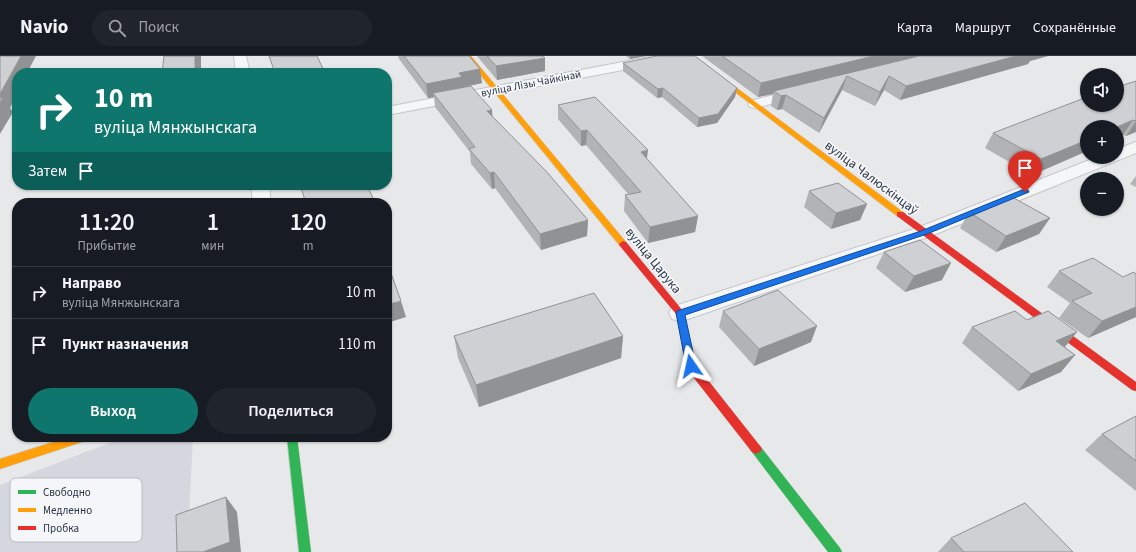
<!DOCTYPE html>
<html lang="ru">
<head>
<meta charset="utf-8">
<style>
  :root { --surface:#171b24; --page:#20242c; --text:#f1f3f6; --muted:#9ea1a6; --line:#363941; --accent:#0f766e }
  body { margin:0; font-family:"Source Sans 3",sans-serif; background:var(--page); color:var(--text); height:100vh; display:flex; flex-direction:column; font-size:15px; white-space:nowrap }
  * { box-sizing:border-box; margin:0 }
  p { font-size:13px; color:var(--muted) }
  .icon { flex:none; width:22px; height:22px; fill:none; stroke:currentColor; stroke-width:2; stroke-linecap:round; stroke-linejoin:round }
  .map { position:relative; flex:1; overflow:hidden }
  .side { position:absolute; left:12px; top:142px; width:380px; height:244px; display:flex; flex-direction:column; background:var(--surface); border-radius:16px; box-shadow:0 1px 3px #0004 }
  .side>* { flex:none }
  .hud { position:absolute; left:12px; top:12px; width:380px; height:122px; border-radius:16px; box-shadow:0 1px 3px #0004; background:#0f766e; color:#fff; overflow:hidden }
  .tools { position:absolute; left:1080px; top:12px; display:grid; gap:8px }
  .tools a { display:grid; place-items:center; width:44px; height:44px; border-radius:50%; background:var(--surface); box-shadow:0 1px 3px #0004; font-size:20px }
  .pin { position:absolute; display:grid; place-items:center; width:34px; height:34px; color:#fff; margin:-41px -17px; border-radius:50% 50% 50% 0; rotate:-45deg; box-shadow:0 0 4px #0007 }
  .pin .icon { rotate:45deg }
  .me { position:absolute; width:44px; margin:-22px; rotate:349deg; stroke-linejoin:round; filter:drop-shadow(0 0 3px #0008) }
  .turn { display:flex; align-items:center; gap:14px; height:84px; padding:0 16px; font-size:18px }
  .turn .icon { width:52px; height:52px; stroke-width:2.5 }
  .turn b { display:block; font-size:28px; line-height:34px }
  .then { display:flex; align-items:center; height:38px; padding:0 16px; background:#0003; gap:8px; font-size:15px }
  .eta { display:flex; justify-content:space-evenly; align-items:center; height:68px; text-align:center }
  .eta b { font-size:24px; font-weight:600; line-height:28px }
  .button { display:flex; gap:8px; margin-top:auto; padding:8px 16px }
  .button a { flex:1; height:46px; border-radius:24px; background:var(--accent); color:#fff; font-size:16px; font-weight:600; line-height:46px; text-align:center }
  .button a+a { background:var(--page); color:var(--text) }
  ul { padding:0; list-style:none }
  li { display:flex; align-items:center; gap:12px; height:52px; padding:0 16px; border-top:1px solid var(--line) }
  li div { flex:1 }
  li b { display:block; font-size:15px }
  li em { font-style:normal }
  header { display:flex; align-items:center; gap:24px; box-sizing:border-box; height:56px; padding:0 20px; background:var(--surface); border-bottom:1px solid var(--line) }
  header strong { font-size:19px }
  nav { display:flex; gap:22px; margin-inline-start:auto; font-size:14px }
  .search { width:280px; height:36px; background:var(--page); display:flex; align-items:center; gap:10px; box-sizing:border-box; padding:0 14px; border-radius:22px; color:var(--muted); font-size:15px }
  .map>svg:first-child { display:block }
</style>
</head>
<body>
<header>
<strong>Navio</strong>
<div class="search"><svg class="icon" aria-label="search" viewBox="0 0 24 24"><circle cx="10" cy="10" r="6"/><path d="M15 15l6 6"/></svg>Поиск</div>
<nav><a>Карта</a><a>Маршрут</a><a>Сохранённые</a></nav>
</header>
<div class="map">
<svg width="1136" height="496" viewBox="0 0 1136 496">
  <rect width="100%" height="100%" fill="#e6e8ea"/>
  <path fill="#d4d7dd" d="M125,381H193L187,496H0V429Z"/>
  <g fill="none" stroke-linecap="round" stroke-linejoin="round">
    <g stroke="#c4c6c8" stroke-width="2">
      <path id="street" d="M234,0H246L250,17H236Z
        M654,0H681L680,3L675,4L387,59V51Z
        M802,32L807,33L809,36L807,39L755,52L750,51L748,48L750,45Z
        M1136,86V97L931,180L688,263L680,265L672,263L669,257L672,251L917,172L1097,101H1117V93Z
        M251,129H269L271,147H253Z"/>
    </g>
    <g stroke="#c4c6c8" stroke-width="1">
      <path id="fast" d="M287,381H297L311,496H299Z
        M756,388L760,390L840,492L842,496H828L752,396L750,393L752,390Z"/>
    </g>
    <g stroke="#c4c6c8" stroke-width="1">
      <path id="slow" d="M465,0H471L626,186L627,188L626,190H620Z
        M688,0H694L903,156V160H897Z
        M69,381H89L88,384L0,413V403Z"/>
    </g>
    <g stroke="#c4c6c8" stroke-width="1">
      <path id="jam" d="M897,156H903L1136,326V335L1132,334L897,160Z
        M623,185L626,186L683,255L696,309L760,390L762,393L760,396L756,398L752,396L687,313L676,258L620,190L619,188Z"/>
    </g>
    <use href="#street" fill="#f5f6f7" fill-rule="evenodd"/>
    <use href="#fast" fill="#30b455" fill-rule="evenodd"/>
    <use href="#slow" fill="#ff9f0a" fill-rule="evenodd"/>
    <use href="#jam" fill="#e5322d" fill-rule="evenodd"/>
  </g>
  <path fill="#b1b3b5" d="M398,0H469L482,27L464,31L492,54V61L588,164L587,180L541,194L495,132L492,133L471,108L470,96L435,51L434,41L428,42L399,3Z
    M477,0H543L545,15L497,24Z
    M626,0H646L630,3Z
    M702,0H1048L1030,5L1028,8L900,44L884,34L875,50L842,34L819,77L782,53L777,54L771,50L773,38L758,41Z
    M623,7L737,32L735,41L717,67L697,71L662,41L657,42L623,15Z
    M1136,25V76L1126,80L1087,71V95L1032,119L985,92L993,77Z
    M558,49L647,103L698,160L695,176L648,187L624,155L625,139L628,138L586,89L581,90L558,63Z
    M1136,120V131L1130,128Z
    M809,135L867,148L860,164L831,173L804,151Z
    M969,156L1050,162L1039,178L996,196L960,172Z
    M884,196L942,224L905,236L876,212Z
    M1059,215L1136,261L1088,282L1059,262L1070,247L1047,231Z
    M723,255L811,286L754,310L719,271Z
    M972,271L1065,291L1075,299L1061,316L1018,335L962,287Z
    M454,280H623L621,302L479,351L458,302Z
    M1136,360V435L1085,394L1102,378Z
    M951,482L1073,496H938Z"/>
  <path fill="#909294" d="M21,0H36L27,17H17V38L10,52L13,56L0,78V38Z
    M195,0H201V17H195Z
    M630,0H646L630,3Z
    M874,0H923L774,35L773,38L758,41L761,27Z
    M1016,0H1048L1030,5L1028,8L900,44L906,30Z
    M545,2V15L497,24L496,10Z
    M480,13L482,27L464,31V35L433,37L434,41L428,42L426,28L459,17Z
    M847,20L842,34L819,77L824,62Z
    M889,20L884,34L875,50L880,36Z
    M663,32L662,41L657,42L658,33Z
    M737,32L735,41L717,67L697,71L699,62Z
    M786,39L782,53L777,54L781,40Z
    M492,54L493,69L487,55Z
    M1133,64L1123,79L1117,82V71Z
    M1136,65V76L1126,80Z
    M587,74L586,89L581,90V75Z
    M1087,84V95L1032,119L1041,103Z
    M648,94L646,109L641,96Z
    M494,116L495,132L492,133L490,117Z
    M159,129H184L161,133Z
    M373,142L374,147H352Z
    M867,148L860,164L831,173L836,157Z
    M698,160L695,176L648,187L650,171Z
    M1050,162L1039,178L996,196L1006,180Z
    M588,164L587,180L541,194L540,178Z
    M951,207L942,224L905,236L914,220Z
    M401,245L406,261L387,267V249Z
    M1136,251V261L1088,282L1102,265Z
    M817,270L811,286L754,310L759,293Z
    M1077,276L1064,292L1056,285Z
    M623,280L621,302L479,351L476,329Z
    M1075,299L1061,316L1018,335L1031,318Z
    M226,441L237,456L241,496H203Z"/>
  <path fill="#ced0d3" stroke="#909294" d="M0,0H21L0,38Z
    M164,0H195V17H162Z
    M269,0H317L325,17H273L272,15L274,14Z
    M404,0H469L480,13L459,17L462,21L426,28Z
    M487,0H543L545,2L496,10Z
    M657,0H695L737,32L718,58L699,62L663,32L658,33L623,7Z
    M722,0H874L761,27Z
    M919,0H1016L906,30L889,20L880,36L847,20L824,62L786,39L781,40L774,35Z
    M1136,25V65L1133,64L1117,71H1087V84L1041,103L993,77L1087,41V49H1117V31Z
    M471,30L492,54L487,55L546,115L588,164L540,178L494,116L490,117L469,93L475,91L433,37Z
    M3,41L0,47V42Z
    M595,41L648,94L641,96L698,160L650,171L625,139L641,136L587,74L581,75L558,49Z
    M838,127L867,148L836,157L809,135Z
    M300,129H367L373,142L352,147H306Z
    M1012,141L1050,162L1006,180L969,156Z
    M920,184L951,207L914,220L884,196Z
    M1093,202L1123,221L1134,216L1136,218V251L1102,265L1072,245L1092,237L1059,215Z
    M387,206L401,245L387,249Z
    M778,234L817,270L759,293L723,255Z
    M594,237L623,280L476,329L454,280Z
    M1015,255L1027,264L1048,255L1077,276L1056,285L1075,299L1031,318L972,271Z
    M1136,360V405L1102,378Z
    M226,441L230,486L203,496H177L176,459Z
    M1025,447L1073,496H964L951,482Z"/>
  <path fill="#1a73e8" stroke="#114b97" d="M1022,134H1028L1029,136L927,178L685,259L696,310L694,312H687L686,310L676,257L677,255L921,175Z"/>
  <g text-anchor="middle" stroke-width="3.5" stroke-linejoin="round" paint-order="stroke">
    <g font-size="11" fill="#2b3445" stroke="#f4f6f9">
      <text transform="translate(531 27) rotate(-11)" y="4">вуліца Лізы Чайкінай</text>
    </g>
    <g font-size="13" fill="#2b3445" stroke="#f4f6f9">
      <text transform="translate(872 121) rotate(37)" y="5">вуліца Чалюскінцаў</text>
      <text transform="translate(654 204) rotate(51)" y="5">вуліца Царука</text>
    </g>
  </g>
  <rect x="10" y="422" width="132" height="64" rx="6" fill="#f4f6f9" stroke="#b8bcc3" stroke-width="1"/>
  <rect x="18" y="434" width="18" height="4" fill="#30b455"/>
  <rect x="18" y="452" width="18" height="4" fill="#ff9f0a"/>
  <rect x="18" y="470" width="18" height="4" fill="#e5322d"/>
  <g font-size="11" fill="#2b3445">
    <text x="43" y="440">Свободно</text>
    <text x="43" y="458">Медленно</text>
    <text x="43" y="476">Пробка</text>
  </g>
</svg>
<div class="tools">
<a><svg class="icon" aria-label="sound" viewBox="0 0 24 24"><path d="M4 9h4l5-4v14l-5-4H4zM17 9q2 3 0 6"/></svg></a>
<a>+</a>
<a>−</a>
</div>
<div class="pin" style="left:1025px;top:136px;background:#d93025"><svg class="icon" aria-label="arrive" viewBox="0 0 24 24"><path d="M6 21V4h12l-3 4 3 4H6"/></svg></div>
<svg class="me" style="left:691px;top:310px" viewBox="-20 -20 40 40"><path d="M0-17L14 15 0 8-14 15z" fill="#1a73e8" stroke="#fff" stroke-width="4"/></svg>
<div class="hud">
<div class="turn"><svg class="icon" aria-label="right" viewBox="0 0 24 24"><path d="M7 20v-9h11M14 6l5 5-5 5"/></svg><div><b>10 m</b>вуліца Мянжынскага</div></div>
<div class="then">Затем<svg class="icon" aria-label="arrive" viewBox="0 0 24 24"><path d="M6 21V4h12l-3 4 3 4H6"/></svg></div>
</div>
<section class="side">
<div class="eta">
<div><b>11:20</b><p>Прибытие</p></div>
<div><b>1</b><p>мин</p></div>
<div><b>120</b><p>m</p></div>
</div>
<ul>
<li><svg class="icon" aria-label="right" viewBox="0 0 24 24"><path d="M7 20v-9h11M14 6l5 5-5 5"/></svg><div><b>Направо</b><p>вуліца Мянжынскага</p></div><em>10 m</em></li>
<li><svg class="icon" aria-label="arrive" viewBox="0 0 24 24"><path d="M6 21V4h12l-3 4 3 4H6"/></svg><div><b>Пункт назначения</b></div><em>110 m</em></li>
</ul>
<div class="button"><a>Выход</a><a>Поделиться</a></div>
</section>
</div>
</body>
</html>
